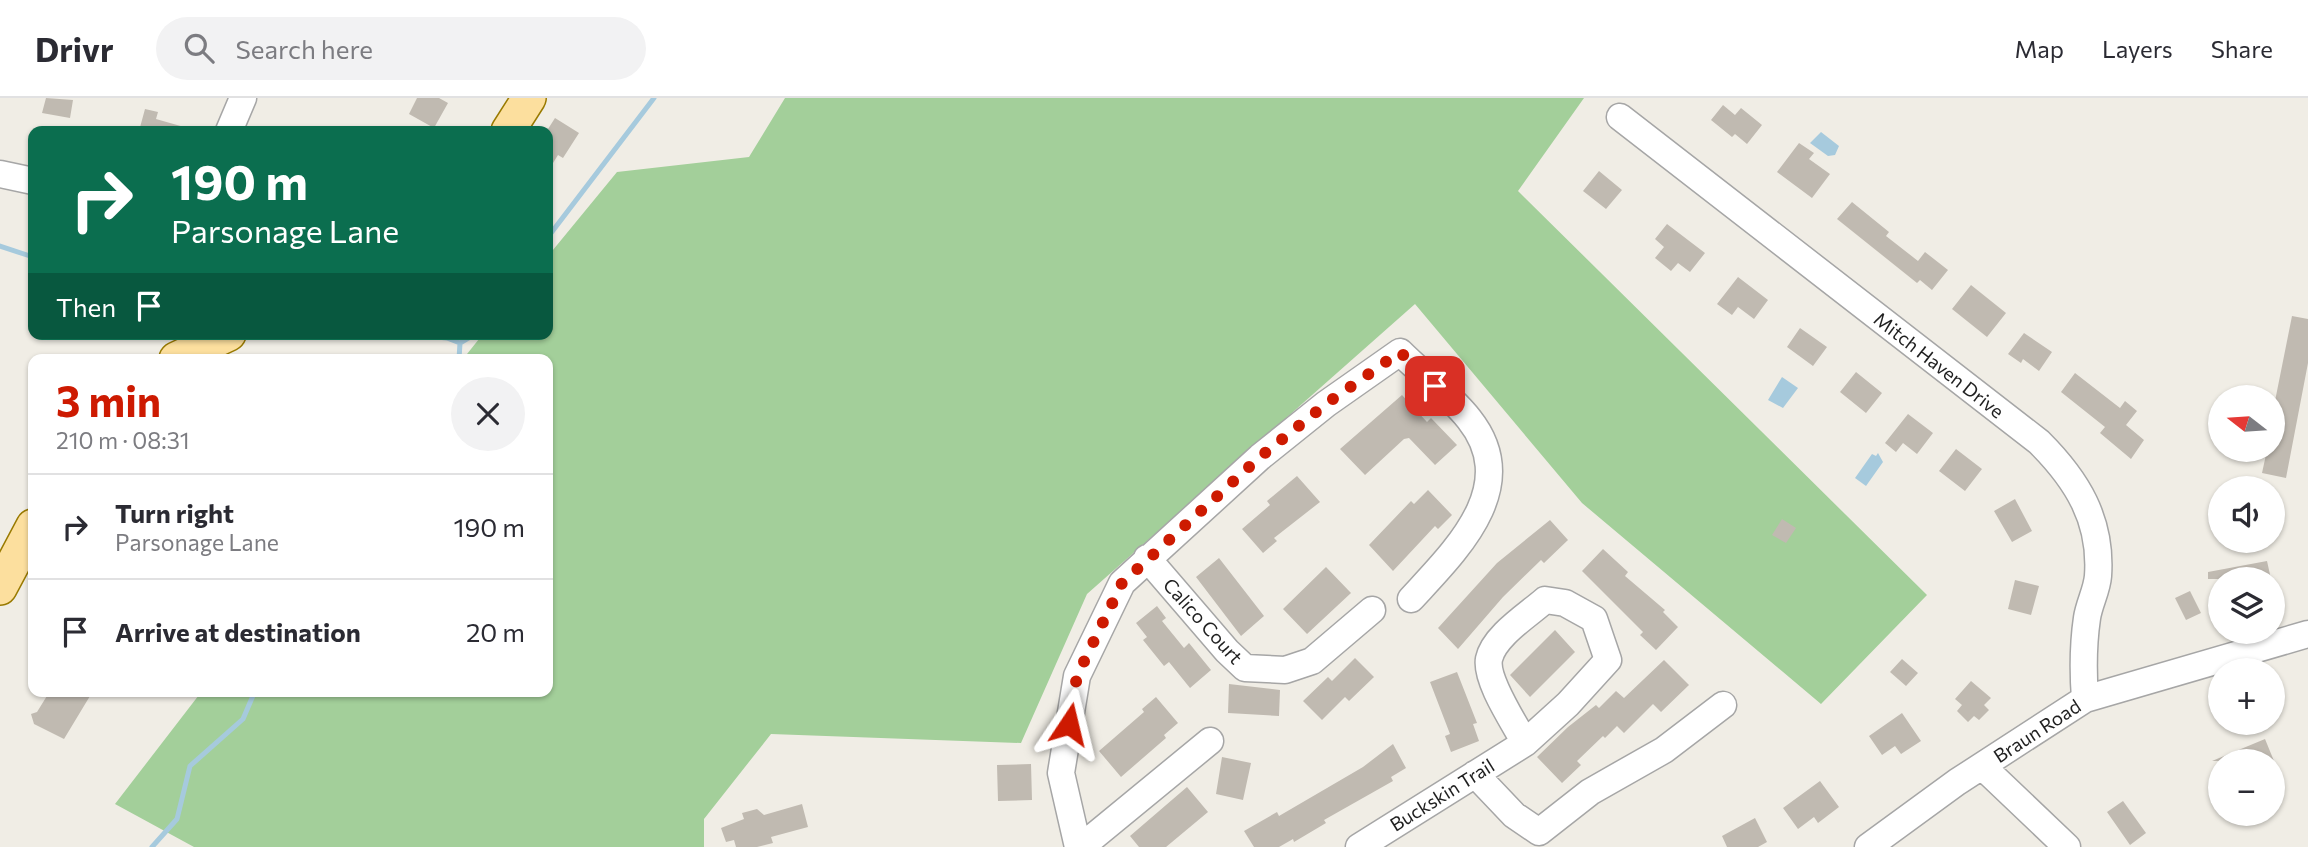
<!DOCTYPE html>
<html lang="en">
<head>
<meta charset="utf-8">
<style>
  :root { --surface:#fff; --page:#f2f2f3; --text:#2b2b33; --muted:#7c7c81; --line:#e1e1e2; --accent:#cd1a01 }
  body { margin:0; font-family:Commissioner,sans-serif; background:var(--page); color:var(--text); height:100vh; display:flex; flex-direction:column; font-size:26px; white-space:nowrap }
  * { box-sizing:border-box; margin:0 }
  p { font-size:23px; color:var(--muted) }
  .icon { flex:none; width:38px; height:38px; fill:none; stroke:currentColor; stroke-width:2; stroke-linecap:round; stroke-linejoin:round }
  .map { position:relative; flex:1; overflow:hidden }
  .sheet { position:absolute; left:28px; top:256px; width:525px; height:343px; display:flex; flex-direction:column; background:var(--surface); border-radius:14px; box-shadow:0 2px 5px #0004 }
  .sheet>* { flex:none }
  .guide { position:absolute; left:28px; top:28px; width:525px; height:214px; border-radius:14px; box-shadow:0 2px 5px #0004; background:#0b6e4f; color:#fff; overflow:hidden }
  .needle { width:46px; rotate:287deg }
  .fabs { position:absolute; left:2208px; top:287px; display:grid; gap:14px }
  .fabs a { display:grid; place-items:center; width:77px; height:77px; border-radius:50%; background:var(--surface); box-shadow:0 2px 5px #0004; font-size:35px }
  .pin { position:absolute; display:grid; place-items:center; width:60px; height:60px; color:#fff; margin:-30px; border-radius:14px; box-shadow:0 4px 10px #0006 }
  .me { position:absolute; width:77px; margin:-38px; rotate:10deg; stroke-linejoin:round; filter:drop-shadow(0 0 5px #0008) }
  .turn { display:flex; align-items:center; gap:24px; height:147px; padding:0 28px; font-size:32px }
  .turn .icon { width:91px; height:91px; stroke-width:2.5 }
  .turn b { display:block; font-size:49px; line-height:60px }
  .then { display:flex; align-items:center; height:66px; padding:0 28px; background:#0003; gap:14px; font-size:26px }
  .round { display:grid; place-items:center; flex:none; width:74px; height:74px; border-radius:37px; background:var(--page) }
  .head { display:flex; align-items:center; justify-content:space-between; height:119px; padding:0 28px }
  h1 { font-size:42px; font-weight:700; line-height:52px; color:var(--accent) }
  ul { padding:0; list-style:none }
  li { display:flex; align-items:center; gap:21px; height:105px; padding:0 28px; border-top:2px solid var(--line) }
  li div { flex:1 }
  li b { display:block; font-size:26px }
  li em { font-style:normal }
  header { display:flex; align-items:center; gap:42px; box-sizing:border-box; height:98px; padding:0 35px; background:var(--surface); border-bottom:2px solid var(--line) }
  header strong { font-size:33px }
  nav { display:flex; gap:38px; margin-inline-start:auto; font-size:24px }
  .search { width:490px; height:63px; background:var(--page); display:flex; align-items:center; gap:18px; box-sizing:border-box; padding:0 24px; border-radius:38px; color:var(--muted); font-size:26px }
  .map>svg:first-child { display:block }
</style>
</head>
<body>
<header>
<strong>Drivr</strong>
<div class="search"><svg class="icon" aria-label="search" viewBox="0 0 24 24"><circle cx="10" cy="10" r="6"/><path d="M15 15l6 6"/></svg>Search here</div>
<nav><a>Map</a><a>Layers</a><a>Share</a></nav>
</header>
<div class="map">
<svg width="2308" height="749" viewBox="0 0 2308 749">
  <rect width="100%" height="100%" fill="#f0ede5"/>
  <path fill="#a3cf9a" d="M785,0H1584L1518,93L1927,497L1821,606L1582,405L1415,206L1087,496L1021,645L771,636L704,721V749H194L115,706L202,593H548V261H463L483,236H548V158L617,74L749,59Z"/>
  <path fill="#a6cadd" d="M1821,34L1839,48L1835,57L1828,58L1810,45Z
    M1782,279L1798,290L1783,310L1768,302Z
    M1878,355L1883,364L1866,388L1855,380L1872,356L1876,358Z"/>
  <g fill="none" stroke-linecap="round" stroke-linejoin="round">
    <path stroke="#a6cadd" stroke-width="5" d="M548,139L654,0
      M0,148L33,159
      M333,236L351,239L400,236
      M407,236L447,240L460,245
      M459,261L460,245L475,236
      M152,749L177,721L190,668L243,621L255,593"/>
  </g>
  <path fill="#c0bab1" d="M46,0L73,2L70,20L42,15Z
    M417,0H439L448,5L434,30L409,16Z
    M1723,7L1735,17L1741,10L1762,27L1747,46L1735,36L1732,39L1711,22Z
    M145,11L158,14L156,21L184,29L183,33H139Z
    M555,20L579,35L563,60L558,57L548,73V31Z
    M1799,45L1814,55L1809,61L1830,76L1812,100L1777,74Z
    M1599,73L1622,92L1606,111L1583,93Z
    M1852,104L1889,134L1886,138L1918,163L1925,154L1948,172L1932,192L1920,182L1917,185L1837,121Z
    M1667,126L1705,155L1690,174L1678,165L1671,173L1655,160L1664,149L1655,141Z
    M1738,179L1768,202L1754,221L1738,209L1732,217L1717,206Z
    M1971,187L2006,215L1987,239L1952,211Z
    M2292,218L2308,221V265L2286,380L2262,375L2267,352H2273V313Z
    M1800,230L1827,249L1813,268L1787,249Z
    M2024,235L2052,254L2039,273L2023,261L2021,265L2008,256Z
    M1856,274L1882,295L1866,315L1840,294Z
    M2075,275L2120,310L2125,303L2137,313L2126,327L2144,342L2131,361L2100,335L2105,329L2061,294Z
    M1402,297L1427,324L1431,320L1457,347L1435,367L1409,340L1404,341L1365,377L1340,351Z
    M1908,316L1933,335L1917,356L1903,345L1896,354L1885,345Z
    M1956,351L1982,371L1965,393L1939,373Z
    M1297,378L1320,404L1274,440L1277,443L1263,455L1242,431L1270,407L1267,403Z
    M1428,392L1452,417L1438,431L1435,428L1393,473L1369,447L1411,403L1414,406Z
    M2015,401L2032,433L2012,444L1994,413Z
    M1782,421L1796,430L1786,445L1772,437Z
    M1550,422L1568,442L1544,465L1541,462L1503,499L1458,551L1438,530L1497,465Z
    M1603,451L1628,474L1625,478L1665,512L1663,514L1678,529L1656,552L1640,537L1643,534L1582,473Z
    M1219,460L1264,518L1241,538L1196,479Z
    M2267,463L2271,481H2208V474Z
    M1326,469L1351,495L1307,536L1283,511Z
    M2015,482L2039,488L2031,517L2008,511Z
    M2190,493L2201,515L2186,522L2175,500Z
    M1157,508L1166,520L1162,523L1184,550L1189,545L1211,572L1190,590L1169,564L1164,568L1143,542L1147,539L1136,525Z
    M1555,532L1575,554L1530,599L1510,577Z
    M1355,560L1374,579L1349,603L1345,599L1322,622L1303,603L1328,579L1332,583Z
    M1902,561L1918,575L1906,588L1890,574Z
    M1664,562L1689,587L1661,614L1653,606L1624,635L1617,628L1605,640L1603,638L1577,663L1581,667L1562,685L1537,659L1568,629L1596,607L1599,610L1616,593L1624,600Z
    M1457,574L1477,625L1473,626L1479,643L1451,654L1445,638L1450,636L1430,584Z
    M1971,583L1991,600L1984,607L1989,612L1979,622L1974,618L1968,624L1957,613L1962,607L1955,601Z
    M1229,586L1280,592L1279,618L1228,615Z
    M50,593H93L64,641L34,626L31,616L37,614Z
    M1156,599L1178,625L1164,637L1166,640L1121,679L1099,653L1144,614L1142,611Z
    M1902,615L1921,643L1901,656L1895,648L1882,657L1869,638Z
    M2265,641L2274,663H2212Z
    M1393,646L1406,670L1391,679L1393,683L1324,722L1326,725L1294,744L1293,741L1279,749H1254L1244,733L1277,714L1279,718L1363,669Z
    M1222,659L1251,665L1243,702L1216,696Z
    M1031,666L1032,702L998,703L997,667Z
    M1820,683L1839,709L1818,725L1814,719L1798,731L1783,710Z
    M1187,689L1208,714L1166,749H1139L1130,738Z
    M2123,703L2146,735L2130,747L2107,714Z
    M802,706L808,729L771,739L773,745L757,749H736L734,742L726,744L721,730L744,721L742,715L757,711L764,717Z
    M1755,720L1767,744L1758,749H1727L1722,738Z"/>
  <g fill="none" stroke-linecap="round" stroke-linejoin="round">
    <g stroke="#a6a6a6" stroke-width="29">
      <path id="minor" d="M1620,19L2039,344C2077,382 2102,422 2098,478C2097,492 2089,506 2087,520C2083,547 2083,574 2085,601
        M229,33L243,0
        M0,76L33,83
        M1147,460L1227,553L1245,570L1285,572L1312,563L1372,512
        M1982,668L2067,749
        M1475,676L1514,717L1539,734L1590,694L1664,652L1723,607
        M1078,749L1061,675L1077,578L1122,485L1260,359L1326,306L1400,254C1422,276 1450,297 1469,321C1523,389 1455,453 1411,501
        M1081,749L1210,643
        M1359,749L1525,645L1568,606L1608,562L1594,521L1565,505L1545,502C1528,517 1494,538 1489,561C1485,582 1515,626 1525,645
        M1868,749L1957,684L2085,601L2308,536"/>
    </g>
    <g stroke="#997a00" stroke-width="36">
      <path id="major" d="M508,33L529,0
        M176,261L229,236
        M0,490L33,428"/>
    </g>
    <use href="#minor" stroke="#fff" stroke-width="26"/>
    <use href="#major" stroke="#fcdf9e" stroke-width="33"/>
  </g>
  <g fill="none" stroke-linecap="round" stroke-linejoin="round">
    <path stroke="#cd1a01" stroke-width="12" stroke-dasharray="0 21.6" d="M1069,626L1077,578L1122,485L1260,359L1326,306L1400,254L1435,288"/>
  </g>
  <g text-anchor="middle" stroke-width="7" stroke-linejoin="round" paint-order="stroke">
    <g font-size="19" fill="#1f1f1f" stroke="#fff">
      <text transform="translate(1939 267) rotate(38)" y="7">Mitch Haven Drive</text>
      <text transform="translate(1203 523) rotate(48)" y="7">Calico Court</text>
      <text transform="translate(2037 633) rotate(-33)" y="7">Braun Road</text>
      <text transform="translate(1442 697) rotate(-32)" y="7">Buckskin Trail</text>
    </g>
  </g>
</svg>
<div class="fabs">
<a><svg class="needle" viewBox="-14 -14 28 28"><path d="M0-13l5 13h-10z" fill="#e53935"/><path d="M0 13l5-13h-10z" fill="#7c7c81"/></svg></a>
<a><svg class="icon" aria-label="sound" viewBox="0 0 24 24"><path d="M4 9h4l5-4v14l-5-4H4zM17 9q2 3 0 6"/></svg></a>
<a><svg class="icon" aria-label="layers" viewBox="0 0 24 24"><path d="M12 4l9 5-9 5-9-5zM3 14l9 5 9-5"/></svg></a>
<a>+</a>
<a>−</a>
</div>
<div class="pin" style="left:1435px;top:288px;background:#d93025"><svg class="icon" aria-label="arrive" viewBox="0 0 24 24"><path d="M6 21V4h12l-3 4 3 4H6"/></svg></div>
<svg class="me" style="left:1069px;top:626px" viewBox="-20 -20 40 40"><path d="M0-17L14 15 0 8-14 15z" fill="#cd1a01" stroke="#fff" stroke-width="4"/></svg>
<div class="guide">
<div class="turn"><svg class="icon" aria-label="right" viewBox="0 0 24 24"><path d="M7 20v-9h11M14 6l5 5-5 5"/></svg><div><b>190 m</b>Parsonage Lane</div></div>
<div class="then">Then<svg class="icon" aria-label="arrive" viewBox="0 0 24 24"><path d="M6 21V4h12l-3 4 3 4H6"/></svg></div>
</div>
<section class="sheet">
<div class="head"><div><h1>3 min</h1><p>210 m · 08:31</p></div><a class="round"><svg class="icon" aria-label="close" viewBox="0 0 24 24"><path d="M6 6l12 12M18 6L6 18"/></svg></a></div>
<ul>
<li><svg class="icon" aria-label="right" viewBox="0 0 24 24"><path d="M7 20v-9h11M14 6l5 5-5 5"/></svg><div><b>Turn right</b><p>Parsonage Lane</p></div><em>190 m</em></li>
<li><svg class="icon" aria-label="arrive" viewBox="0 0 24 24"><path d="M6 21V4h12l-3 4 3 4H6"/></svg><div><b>Arrive at destination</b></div><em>20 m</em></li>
</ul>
</section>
</div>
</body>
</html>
